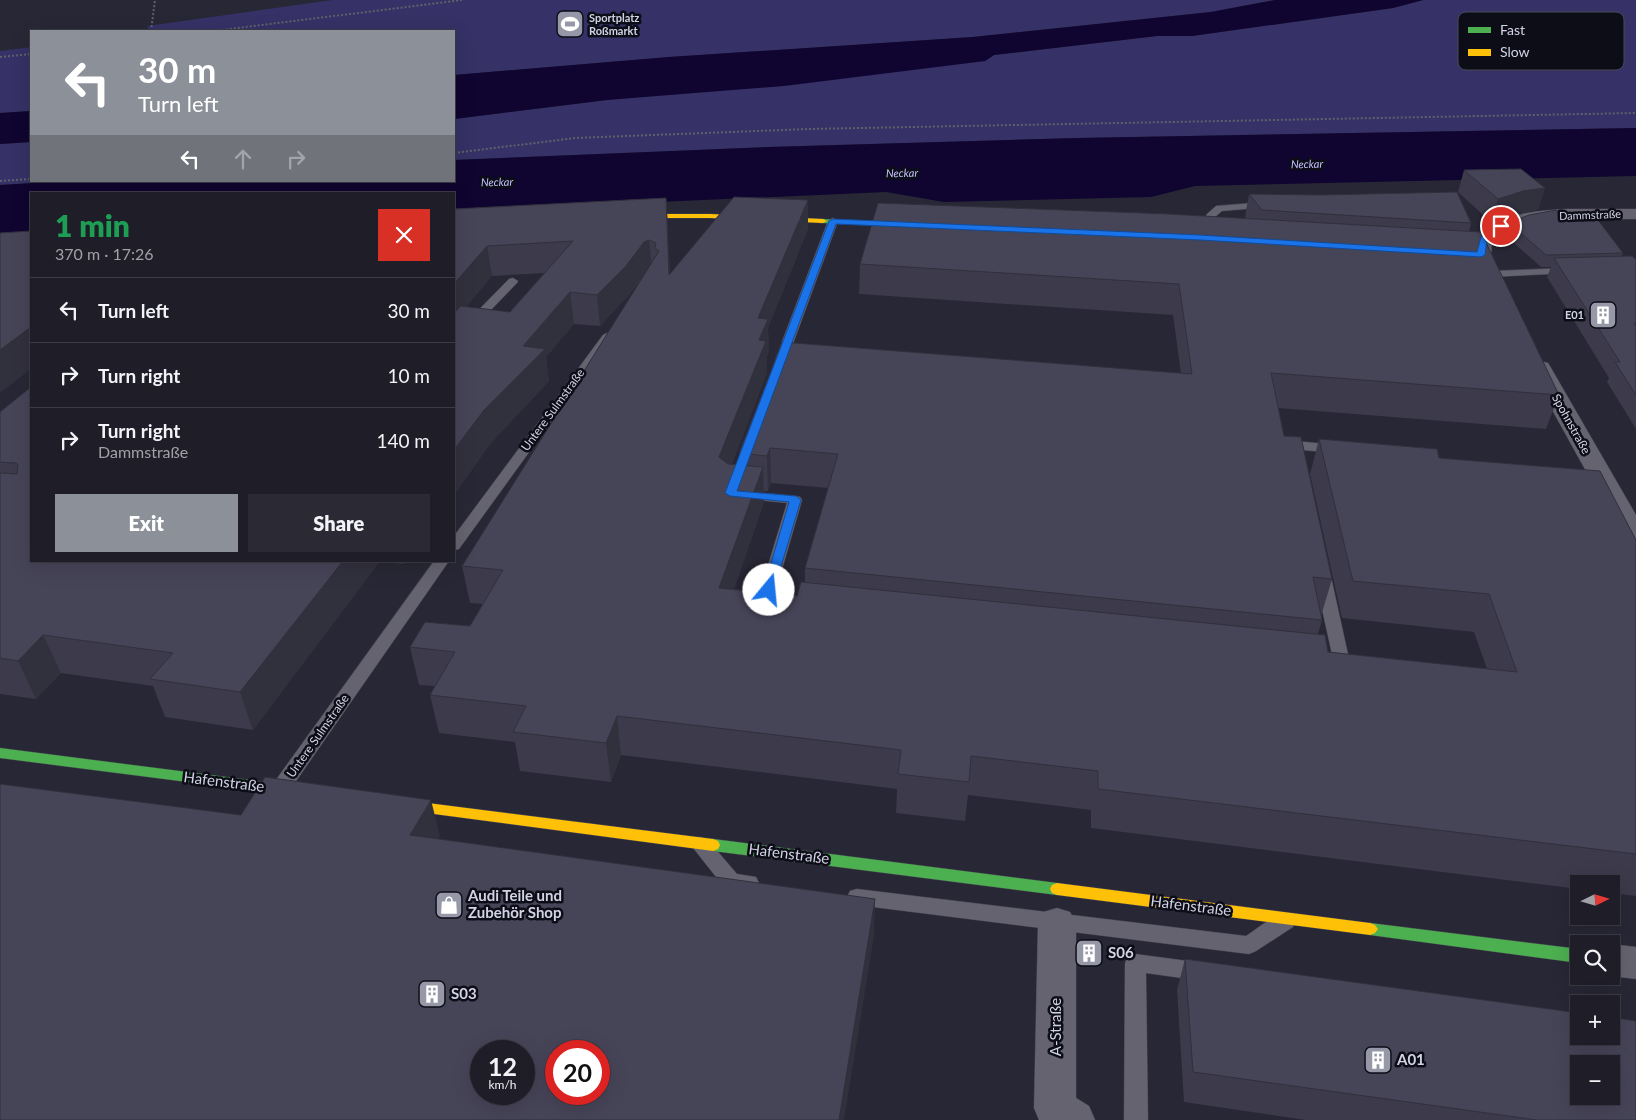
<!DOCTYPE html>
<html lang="en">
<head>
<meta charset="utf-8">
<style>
  :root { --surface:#1e1d28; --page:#2b2a34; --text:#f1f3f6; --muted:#a1a2a8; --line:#3c3b45; --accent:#8c9099 }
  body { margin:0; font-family:Lato,sans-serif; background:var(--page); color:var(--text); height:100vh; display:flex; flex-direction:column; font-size:19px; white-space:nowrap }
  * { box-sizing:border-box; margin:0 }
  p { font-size:16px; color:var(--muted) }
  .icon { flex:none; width:28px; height:28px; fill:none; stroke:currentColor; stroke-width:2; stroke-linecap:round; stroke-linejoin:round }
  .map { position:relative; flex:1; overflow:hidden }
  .sheet { position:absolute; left:30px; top:192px; width:425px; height:370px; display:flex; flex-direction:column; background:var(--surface); border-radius:0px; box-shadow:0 5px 20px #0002,0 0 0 1px var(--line) }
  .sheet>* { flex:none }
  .top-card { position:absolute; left:30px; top:30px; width:425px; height:152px; border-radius:0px; box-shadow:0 5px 20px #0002,0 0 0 1px var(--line); background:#8c9099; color:#fff; overflow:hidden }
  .needle { width:32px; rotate:85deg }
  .fabs { position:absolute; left:1570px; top:875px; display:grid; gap:10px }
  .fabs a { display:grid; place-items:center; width:50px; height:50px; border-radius:0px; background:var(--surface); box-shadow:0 5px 20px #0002,0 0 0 1px var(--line); font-size:25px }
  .speed { position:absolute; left:470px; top:1040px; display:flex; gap:10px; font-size:25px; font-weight:700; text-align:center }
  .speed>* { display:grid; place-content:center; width:65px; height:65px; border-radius:50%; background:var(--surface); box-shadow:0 5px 20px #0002,0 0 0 1px var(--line); line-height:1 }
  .speed small { font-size:12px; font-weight:400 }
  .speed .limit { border:8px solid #d22; background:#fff; color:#111 }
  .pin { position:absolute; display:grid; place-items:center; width:42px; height:42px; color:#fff; margin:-21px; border:2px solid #fff; border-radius:50%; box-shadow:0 1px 5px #0007 }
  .me { position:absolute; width:55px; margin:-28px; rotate:17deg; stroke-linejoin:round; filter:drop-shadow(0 0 4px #0008) }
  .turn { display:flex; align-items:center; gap:18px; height:105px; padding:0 25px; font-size:22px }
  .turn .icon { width:65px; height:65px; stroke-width:2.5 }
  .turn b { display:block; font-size:35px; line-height:42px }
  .lanes { display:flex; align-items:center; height:48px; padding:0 25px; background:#0003; justify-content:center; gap:25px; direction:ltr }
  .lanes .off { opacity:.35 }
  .round { display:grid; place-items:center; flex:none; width:52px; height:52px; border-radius:0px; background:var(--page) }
  .headline { display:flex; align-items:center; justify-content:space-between; height:85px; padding:0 25px }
  h1 { font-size:30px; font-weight:800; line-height:38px; color:#1e9e55 }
  .action { display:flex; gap:10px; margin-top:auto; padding:10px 25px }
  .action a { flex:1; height:58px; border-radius:0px; background:var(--accent); color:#fff; font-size:20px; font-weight:800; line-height:58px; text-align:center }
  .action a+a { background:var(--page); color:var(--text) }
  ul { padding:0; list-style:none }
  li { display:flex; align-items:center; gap:15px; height:65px; padding:0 25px; border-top:1px solid var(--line) }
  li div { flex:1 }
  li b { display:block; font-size:19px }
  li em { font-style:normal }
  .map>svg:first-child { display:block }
</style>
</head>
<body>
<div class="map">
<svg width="1636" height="1120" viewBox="0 0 1636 1120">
  <rect width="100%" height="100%" fill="#282735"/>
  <path fill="#363166" d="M332,0H1275L1211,12L973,37L669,57L454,75V31H149L147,26Z
    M1424,0H1636V128L1078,138L769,147L454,160V119L607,100L985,61L994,55L1157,36H1192L1393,8Z
    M31,47V111L0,113V51Z
    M31,142V181H68L0,185V144Z"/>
  <path fill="#0f0530" d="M1275,0H1423L1393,8L1192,36H1157L994,55L985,61L784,86L607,100L454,119V75L669,57L973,37L1211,12Z
    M31,111V142L0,144V113Z
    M1636,128V176L1195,186L1151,197L944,202L886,192L454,211V194H31V237L0,239V185L68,181H454V160L769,147L1078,138Z"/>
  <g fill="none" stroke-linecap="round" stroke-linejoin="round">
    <g stroke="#444350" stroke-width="1">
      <path id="lane" d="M1266,202L1269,203V207L1222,211L1215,217L1205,236L1201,237L1196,234L1207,214L1216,206Z
        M833,218L838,221L787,360L785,363H777L775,360L828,221Z
        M1569,268L1574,271L1573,273L1490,277L1485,274L1490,271Z
        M513,278L518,281L517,283L458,344L454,345V335L509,279Z
        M607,333L611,335L613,337L611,339L459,549L454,550V536L603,335Z
        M1295,441L1337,445L1344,449L1337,453L1302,450L1304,457L1297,461L1290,457L1288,445Z
        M744,491L795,496L800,497L802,500L772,604L776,608L774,612H757L755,608L787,503L739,498L737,495L739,492Z
        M434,561H449L287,794L280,796L273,794L271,789L273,784Z
        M1323,572L1328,574L1331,577L1351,668L1349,672L1343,674L1337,672L1335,668L1315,577L1318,574Z
        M700,837L707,839L737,874L756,877L759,883L756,889L749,891L724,887L690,844L693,839Z
        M857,889L1246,936C1259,928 1277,910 1293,915L1296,921L1293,927L1256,951L1249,954L857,905L850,903L847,897L850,891Z
        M1135,954L1203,963L1210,966L1214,972L1210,978L1203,981L1146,973L1148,1120H1124L1125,963L1128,957Z"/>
    </g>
    <g stroke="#444350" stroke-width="1">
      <path id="street" d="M1568,209H1636V219C1588,220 1532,211 1492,241L1491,255L1501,274L1498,278L1491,280L1484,278C1480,272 1472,261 1472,254C1468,215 1541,210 1568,209Z
        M1540,361L1548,363L1551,368L1636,515V546L1626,544L1623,538L1529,368L1532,363Z
        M1057,908L1070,912L1076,923V1098L1089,1106L1095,1120H1039L1034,1108L1038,923L1044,912Z
        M1611,944L1636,947V979L1611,976Z"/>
    </g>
    <g stroke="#444350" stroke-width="1">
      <path id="fast" d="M820,219L910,223L914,225L910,227L823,223H820Z
        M0,748L296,786L301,787L303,791L301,795L296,796L0,758Z
        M713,839L1057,883L1062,885L1064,889L1062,893L1057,895L713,851L708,849L706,845L708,841Z
        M1370,923L1579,949V963L1370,935L1365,933L1362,929L1365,925Z"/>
    </g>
    <g stroke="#444350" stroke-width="1">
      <path id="slow" d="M628,214H710L823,219L827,221L823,223L710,218H628Z
        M396,799L713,839L718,841L720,845L718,849L713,851L396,809L391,808L389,804L391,800Z
        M1057,883L1370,923L1375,925L1378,929L1375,933L1370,935L1057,895L1052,893L1050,889L1052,885Z"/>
    </g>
    <path stroke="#61616b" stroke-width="2" stroke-dasharray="2 2" stroke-linecap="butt" d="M151,31L155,0
      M214,31L462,0
      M0,57L31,54
      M454,153L575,138L809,129L1636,113
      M0,181L31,179"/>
    <use href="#lane" fill="#64636f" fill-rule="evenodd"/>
    <use href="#street" fill="#64636f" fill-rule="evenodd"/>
    <use href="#fast" fill="#4caf50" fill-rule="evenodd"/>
    <use href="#slow" fill="#ffc107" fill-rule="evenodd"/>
  </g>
  <path fill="#3c3a4b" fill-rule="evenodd" d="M1464,170L1545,188L1538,210L1516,214L1491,222L1458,192Z
    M1249,194L1471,223L1469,232L1559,395L1546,429L1278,408L1284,436L1332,579L1321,616L1322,620L1318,634L1328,652L1487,669L1474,632L1342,618L1310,474L1319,439L1439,458L1636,540V896L1611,893V884H1579V889L1091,828V810L968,795L965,821L896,813L897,789L621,755L611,782L520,771L515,742L439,733L430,695L435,686L419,685L410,647L470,626L483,604L470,603L462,566L644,276L628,296L600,326L574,324L546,357L549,381L490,444L454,495V209L666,198L670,274L808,229L768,328L769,351L767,356V373L732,464L740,465L739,453L1181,374L1173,315L859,294L860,264L1246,219L1245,217ZM545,273L510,312L466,307L492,276ZM771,483L828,488L805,568V582L797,596L734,589L764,502V491H768Z
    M1569,221L1623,253L1622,256L1636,260V429L1607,382L1609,378L1547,277L1551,267H1541L1505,235L1509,223Z
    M31,387V561H405L403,564L380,561L253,730L165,717L153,686L61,673L36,699L0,694V412Z
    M1185,959L1636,1120H1306L1184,1102L1177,990Z"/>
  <path fill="#31303d" d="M1545,188L1538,210L1516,214L1491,222L1498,199L1523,191Z
    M666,198L668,227L671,306L669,275Z
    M808,200V229L768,328L769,351L767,356V373L721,492L719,457L758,318Z
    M649,240L652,270L646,272L628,296L600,326L597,295L644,242Z
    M487,246L492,276L454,322V284Z
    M570,292L574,324L546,357L549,381L490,444L454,495V450L523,346Z
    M31,327V369L0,393V350Z
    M770,448L771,483L768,491L767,456Z
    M763,467L764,502L721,625L719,588Z
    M343,561H380L253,730L240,692Z
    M43,635L61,673L36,699L18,661Z
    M617,716L621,755L611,782L606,743Z
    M431,800L440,836L420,872L410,835Z
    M875,899L874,936L844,1120H839Z"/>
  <path fill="#464457" stroke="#31303d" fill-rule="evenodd" d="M1521,169L1545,188L1523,191L1498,199L1464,170Z
    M1457,192L1471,223L1262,210L1249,194L1321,195Z
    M734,197L808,200L758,318L768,319L759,340L766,341L719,457L728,464L763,467L719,588L797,596L801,582L1325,635L1328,652L1517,672L1489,594L1353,581L1319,439L1437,449L1439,458L1600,471L1636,540V854L1098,789V771L971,756L969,782L898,774L901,750L617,716L606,743L513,732L526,706L430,695L455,652L410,647L425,622L470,626L503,570L462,566L659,251L655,248L656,243L649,240L644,242L626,266L597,295L570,292L523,346L545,349L484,410L454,450V313L461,306L510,312L573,241L487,246L454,284V209L666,198L669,275Z
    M878,203L1169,214L1481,232L1559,395L1271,373L1284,436L1301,437L1332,579L1313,577L1322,620L805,568L838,454L770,448L767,456L739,453L782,342L1192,374L1179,284L860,264Z
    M1556,210L1569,221L1598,220L1623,253L1546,255L1509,223L1529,215Z
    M31,231V327L0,350V233Z
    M1632,256L1636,260V323H1634L1636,326V395L1615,362H1620L1554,258Z
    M31,387V561H343L240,692L150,679L173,653L43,635L18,661L0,658V473L17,474L18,465L16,463L0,462V412Z
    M265,777L431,800L410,835L875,899L839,1120H0V784L241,815ZM481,1051H524V1094H481ZM556,1051H599V1094H556Z
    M1185,959L1579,1013V1036H1611V1017L1636,1021V1120H1537L1193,1072ZM1579,1064H1611V1096H1579Z"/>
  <path fill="#1a73e8" stroke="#114b97" d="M833,219L1200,235L1477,252L1481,237L1498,225L1505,226L1487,240L1485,255L1481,257L1200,240L836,224L737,491L796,496L801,500L774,590L769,593L763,590L789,502L730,496L725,493L829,221Z"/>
  <defs>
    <g id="stadium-square" transform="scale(1.4375)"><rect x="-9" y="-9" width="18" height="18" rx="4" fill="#9697a7" stroke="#0d0d18"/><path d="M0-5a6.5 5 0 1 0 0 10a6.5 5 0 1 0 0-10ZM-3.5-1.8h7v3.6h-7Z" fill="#fff"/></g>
    <g id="building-square" transform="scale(1.4375)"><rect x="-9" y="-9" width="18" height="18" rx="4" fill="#9697a7" stroke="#0d0d18"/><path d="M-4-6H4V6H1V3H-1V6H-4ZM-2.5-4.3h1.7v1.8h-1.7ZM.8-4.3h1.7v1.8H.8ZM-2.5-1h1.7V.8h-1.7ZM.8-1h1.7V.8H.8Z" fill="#fff"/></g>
    <g id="shop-square" transform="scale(1.4375)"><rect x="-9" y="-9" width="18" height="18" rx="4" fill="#9697a7" stroke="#0d0d18"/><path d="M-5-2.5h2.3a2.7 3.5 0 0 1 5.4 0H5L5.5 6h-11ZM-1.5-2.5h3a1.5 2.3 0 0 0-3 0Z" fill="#fff"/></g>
  </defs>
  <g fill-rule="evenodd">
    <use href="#stadium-square" x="570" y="24"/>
    <use href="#building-square" x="1603" y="315"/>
    <use href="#shop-square" x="449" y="905"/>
    <use href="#building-square" x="1089" y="953"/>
    <use href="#building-square" x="432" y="994"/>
    <use href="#building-square" x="1378" y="1060"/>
  </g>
  <g text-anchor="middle" stroke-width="5" stroke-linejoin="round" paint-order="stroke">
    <g font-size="11" font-weight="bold" fill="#d2d3e4" stroke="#0d0d18" text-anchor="start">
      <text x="589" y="22">Sportplatz<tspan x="589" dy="13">Roßmarkt</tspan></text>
      <text x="1584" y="319" text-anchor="end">E01</text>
    </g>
    <g font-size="11" font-style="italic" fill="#c3c3fe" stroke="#0d0d18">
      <text transform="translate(1307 164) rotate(-1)" y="4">Neckar</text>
      <text transform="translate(902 173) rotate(-1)" y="4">Neckar</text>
      <text transform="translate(497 182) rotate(-1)" y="4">Neckar</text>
    </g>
    <g font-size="11" fill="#d2d3e4" stroke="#0d0d18">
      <text transform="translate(1590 215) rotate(-2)" y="4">Dammstraße</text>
    </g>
    <g font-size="12" fill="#d2d3e4" stroke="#0d0d18">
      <text transform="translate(553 410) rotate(-54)" y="4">Untere Sulmstraße</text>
      <text transform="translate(1571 424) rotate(61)" y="4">Spohnstraße</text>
      <text transform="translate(318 736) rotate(-55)" y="4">Untere Sulmstraße</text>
    </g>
    <g font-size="15" fill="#d2d3e4" stroke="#0d0d18">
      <text transform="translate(224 782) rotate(7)" y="5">Hafenstraße</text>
      <text transform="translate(789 854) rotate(7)" y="5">Hafenstraße</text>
      <text transform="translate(1191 906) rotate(7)" y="5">Hafenstraße</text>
      <text transform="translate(1056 1027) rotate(-90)" y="5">A-Straße</text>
    </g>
    <g font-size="15" font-weight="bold" fill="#d2d3e4" stroke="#0d0d18" text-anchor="start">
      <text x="468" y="901">Audi Teile und<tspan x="468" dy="17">Zubehör Shop</tspan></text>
      <text x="1108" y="958">S06</text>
      <text x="451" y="999">S03</text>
      <text x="1397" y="1065">A01</text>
    </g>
  </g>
  <rect x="1458" y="12" width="166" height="58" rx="8" fill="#0d0d18" stroke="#484855" stroke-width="1"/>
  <rect x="1468" y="27" width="23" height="6" fill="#4caf50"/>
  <rect x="1468" y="49" width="23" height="7" fill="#ffc107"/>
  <g font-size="14" fill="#d2d3e4">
    <text x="1500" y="35">Fast</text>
    <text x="1500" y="57">Slow</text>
  </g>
</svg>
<div class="fabs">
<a><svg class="needle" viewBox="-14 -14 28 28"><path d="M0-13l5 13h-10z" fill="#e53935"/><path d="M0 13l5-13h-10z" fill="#a1a2a8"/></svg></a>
<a><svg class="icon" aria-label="search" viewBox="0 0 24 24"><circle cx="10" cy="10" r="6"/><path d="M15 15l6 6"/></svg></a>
<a>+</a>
<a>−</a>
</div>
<div class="speed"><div>12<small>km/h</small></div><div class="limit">20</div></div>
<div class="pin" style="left:1501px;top:226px;background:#d93025"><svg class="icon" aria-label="arrive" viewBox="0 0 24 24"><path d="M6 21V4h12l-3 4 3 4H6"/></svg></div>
<svg class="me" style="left:769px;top:590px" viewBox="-20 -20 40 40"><circle r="19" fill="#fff"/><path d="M0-13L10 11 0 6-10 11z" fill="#1a73e8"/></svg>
<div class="top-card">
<div class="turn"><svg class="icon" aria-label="left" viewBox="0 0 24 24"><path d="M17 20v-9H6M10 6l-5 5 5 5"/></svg><div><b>30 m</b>Turn left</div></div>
<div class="lanes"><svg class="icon" aria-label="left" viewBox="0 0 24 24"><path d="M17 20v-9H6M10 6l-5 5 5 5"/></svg><svg class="icon off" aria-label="ahead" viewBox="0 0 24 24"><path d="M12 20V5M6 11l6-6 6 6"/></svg><svg class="icon off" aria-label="right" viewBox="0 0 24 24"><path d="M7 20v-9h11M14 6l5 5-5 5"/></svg></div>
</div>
<section class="sheet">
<div class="headline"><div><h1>1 min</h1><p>370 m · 17:26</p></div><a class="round" style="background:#d93025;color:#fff"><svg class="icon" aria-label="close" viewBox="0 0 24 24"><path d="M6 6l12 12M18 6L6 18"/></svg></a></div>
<ul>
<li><svg class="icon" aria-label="left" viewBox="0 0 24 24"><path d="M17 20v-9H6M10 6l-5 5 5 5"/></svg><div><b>Turn left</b></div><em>30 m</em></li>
<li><svg class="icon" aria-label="right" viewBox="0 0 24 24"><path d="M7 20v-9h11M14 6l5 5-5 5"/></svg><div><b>Turn right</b></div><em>10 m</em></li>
<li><svg class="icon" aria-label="right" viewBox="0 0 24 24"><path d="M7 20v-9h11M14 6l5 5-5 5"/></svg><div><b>Turn right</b><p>Dammstraße</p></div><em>140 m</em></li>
</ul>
<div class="action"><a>Exit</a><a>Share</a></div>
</section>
</div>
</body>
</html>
